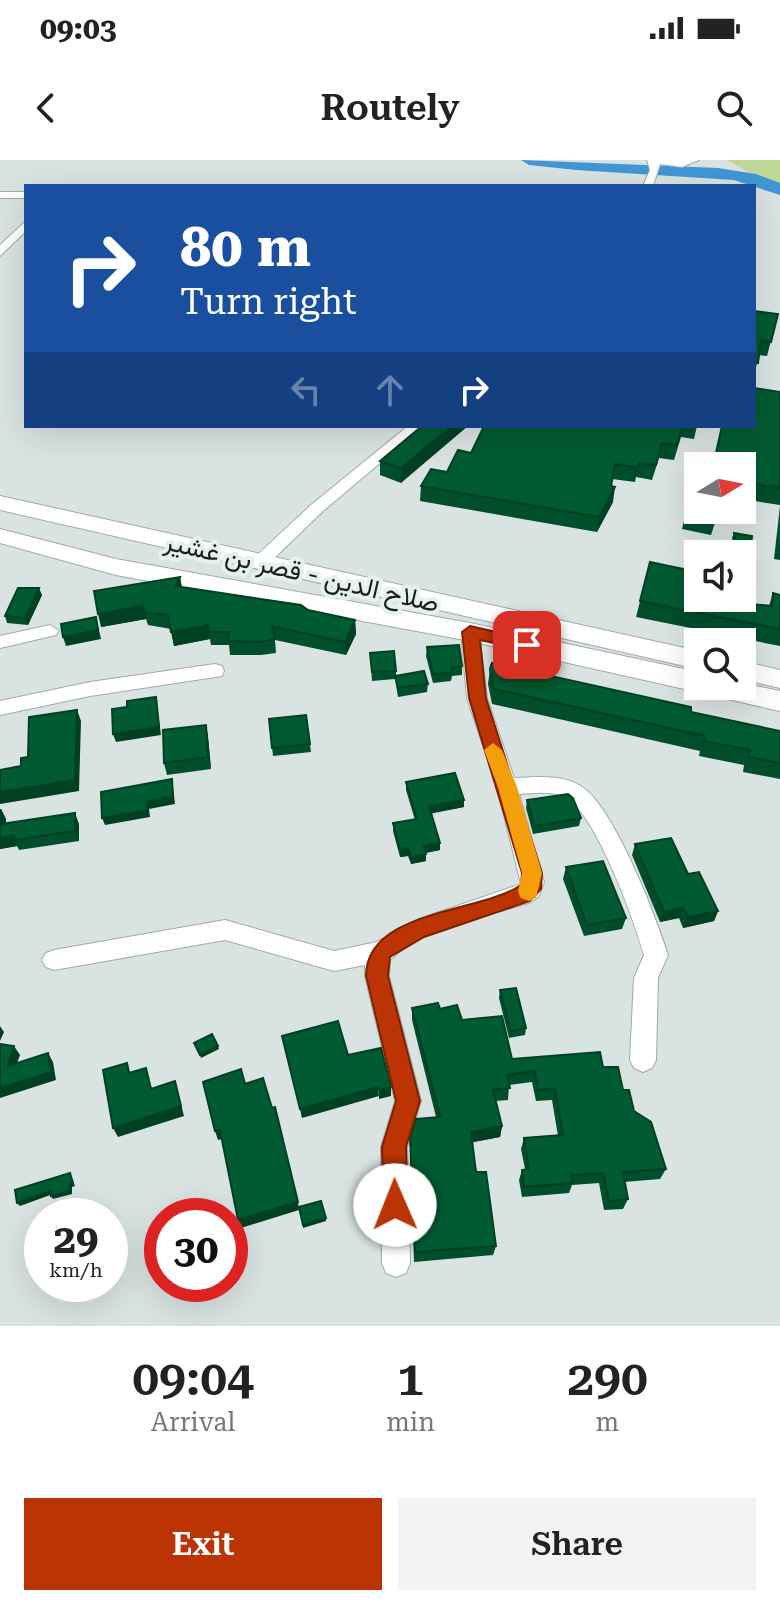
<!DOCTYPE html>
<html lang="en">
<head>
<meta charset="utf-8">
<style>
  :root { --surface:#fff; --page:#f2f2f2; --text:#222; --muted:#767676; --accent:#bc3403 }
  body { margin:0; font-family:"Roboto Serif",Vazirmatn,serif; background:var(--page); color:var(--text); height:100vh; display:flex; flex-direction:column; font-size:30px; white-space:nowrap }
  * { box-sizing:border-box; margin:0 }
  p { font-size:26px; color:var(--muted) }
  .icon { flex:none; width:44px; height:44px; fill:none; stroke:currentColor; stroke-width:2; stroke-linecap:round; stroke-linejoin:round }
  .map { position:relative; height:1166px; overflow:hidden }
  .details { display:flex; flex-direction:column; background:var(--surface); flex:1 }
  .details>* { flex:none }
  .top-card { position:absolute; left:24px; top:24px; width:732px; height:244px; border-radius:0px; box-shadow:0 8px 32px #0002; background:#1a4fa0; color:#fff; overflow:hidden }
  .needle { width:52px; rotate:80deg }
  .buttons { position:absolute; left:684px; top:292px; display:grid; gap:16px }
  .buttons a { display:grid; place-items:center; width:72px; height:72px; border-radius:0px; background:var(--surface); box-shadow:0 8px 32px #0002; font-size:40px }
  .speed { position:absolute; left:24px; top:1038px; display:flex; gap:16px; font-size:40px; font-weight:700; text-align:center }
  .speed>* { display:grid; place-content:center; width:104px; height:104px; border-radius:50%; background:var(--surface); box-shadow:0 8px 32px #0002; line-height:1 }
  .speed small { font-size:20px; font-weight:400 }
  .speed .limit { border:12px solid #d22; background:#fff; color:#111 }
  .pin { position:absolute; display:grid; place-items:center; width:68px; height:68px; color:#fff; margin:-34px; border-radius:16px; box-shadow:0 4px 12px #0006 }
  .me { position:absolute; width:88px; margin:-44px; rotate:359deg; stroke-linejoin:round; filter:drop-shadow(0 0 6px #0008) }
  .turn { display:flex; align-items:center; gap:28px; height:168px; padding:0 24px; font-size:36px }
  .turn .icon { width:104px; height:104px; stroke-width:2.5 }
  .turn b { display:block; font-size:56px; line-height:68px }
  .lanes { display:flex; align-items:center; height:76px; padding:0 24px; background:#0003; justify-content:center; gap:40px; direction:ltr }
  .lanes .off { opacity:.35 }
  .eta { display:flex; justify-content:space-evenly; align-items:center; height:136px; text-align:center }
  .eta b { font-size:48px; font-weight:600; line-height:56px }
  .cta { display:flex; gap:16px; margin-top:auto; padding:16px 24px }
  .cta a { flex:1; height:92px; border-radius:0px; background:var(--accent); color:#fff; font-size:32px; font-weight:600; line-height:92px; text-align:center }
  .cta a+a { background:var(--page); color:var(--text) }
  .status { display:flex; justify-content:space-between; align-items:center; height:56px; padding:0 40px; background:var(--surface); direction:ltr }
  .status svg { height:22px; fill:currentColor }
  header { display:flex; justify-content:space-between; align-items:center; height:104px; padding:0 24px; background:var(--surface); font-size:36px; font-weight:600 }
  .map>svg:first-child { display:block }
</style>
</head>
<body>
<div class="status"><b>09:03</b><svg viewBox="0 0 49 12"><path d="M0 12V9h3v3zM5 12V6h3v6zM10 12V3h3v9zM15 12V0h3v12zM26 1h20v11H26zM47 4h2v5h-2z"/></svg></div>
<header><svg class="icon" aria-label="back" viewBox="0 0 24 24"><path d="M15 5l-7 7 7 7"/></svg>Routely<svg class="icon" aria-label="search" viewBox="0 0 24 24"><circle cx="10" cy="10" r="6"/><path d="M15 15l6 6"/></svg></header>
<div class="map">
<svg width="780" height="1166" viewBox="0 0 780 1166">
  <rect width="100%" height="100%" fill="#d9e3e2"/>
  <path fill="#bed895" d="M727,0H780V30Z"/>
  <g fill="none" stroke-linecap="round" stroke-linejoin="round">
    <path fill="#4296d7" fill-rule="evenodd" d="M521,0L718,8L756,14L780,23V35L734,20L576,10L529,5Z"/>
    <g stroke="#a0aaa8" stroke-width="2">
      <path id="minor" d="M647,0H699L682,7L660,4L653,26H643L650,10Z
        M0,32H26V38H0Z
        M26,61V71L0,96V85Z
        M408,266H424L323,351L265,407H253L250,403L253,399L311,345Z
        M50,465L59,471L56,475L0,488V476Z
        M470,466L479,472L487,538L514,618C536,617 562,614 581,626C614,647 656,757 668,795L658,818L656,900L652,908L643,912L634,908L630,900L634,818L644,795C635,762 594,648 563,636C550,631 533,633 519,634L544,722L539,736L531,742C484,758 426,765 390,800L389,816L421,941L407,987L410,1103L406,1113L396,1117L386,1113L382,1103L381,987L395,941L365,816V805L334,811L225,780L54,810L46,807L42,800L46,793L54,790L225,760L334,791L377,782L419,759L521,724L497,627L467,538L461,472Z
        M215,504L222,506L224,511L222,516L90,536L0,555V541L90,522Z"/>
    </g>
    <g stroke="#a0aaa8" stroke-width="2">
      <path id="highway" d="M0,336L698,491V509L0,350Z
        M0,369L116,399L470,463L698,512V526H742V523L780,531V551L714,536L703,530L698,532L470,481L116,415L0,383Z
        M742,501L780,510V528L742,519Z"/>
    </g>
    <use href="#minor" fill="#fff" fill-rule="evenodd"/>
    <use href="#highway" fill="#fff" fill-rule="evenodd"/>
  </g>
  <path fill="#004e2b" d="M754,151L778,154L767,196L759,195L754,216Z
    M780,232V345L742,339V306H713L722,266H754Z
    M422,266L401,323L380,315V301Z
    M484,266H697L694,279L681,277L674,300L659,298L652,320L636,317L635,322L612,319L611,326L613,342L597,372L420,341L421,326L447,312L471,293Z
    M689,340L719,350L711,375L682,369Z
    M780,346V400L774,399Z
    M734,373L750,394L749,398H742V394H737L732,378Z
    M650,402L750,444L769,446L773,433L780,435V486L636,457Z
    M180,417L182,427L308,450L355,460L356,474L346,495L275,480L276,493L261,495H230L229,485H211L210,479L174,486L171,469L148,465L146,459L101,467Z
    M42,435L28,465L7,463L5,456Z
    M427,487L462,506V515L452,516L451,521L433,523L426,496Z
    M370,493L396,511V515L428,524L427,532L398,537L395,519L372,521Z
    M490,509L780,571V619L743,612L744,605L699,596L700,591L492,544L488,524Z
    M306,555L311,592L273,596L269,559Z
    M206,565L208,577L211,609L167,615L164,603Z
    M406,622L464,647L431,653L440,683V690L426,693V701L411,704L408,696L400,697L393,671V663L415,660L406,630Z
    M527,640L581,658L579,666L533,674L526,648Z
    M1,649L6,659V664H79V681L19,690L17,686L0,689Z
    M635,684L688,714L718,751L714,761L683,768L679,758L660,762L632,695Z
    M566,707L626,758L622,769L584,776L563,719Z
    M500,830L526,868L525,875L509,878L499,838Z
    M412,848L440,849L462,860L512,899L603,907L623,930L666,1009L660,1019L624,1022L628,1039L623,1049L604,1050L599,1023L572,1025L569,1033L522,1037L519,1020L522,1010L525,1009L521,989L524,978L558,976L552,940L536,941L532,922L509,925L508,940L496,941L502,966L500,977L472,982L476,1012L496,1086L493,1095L414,1102L410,977L436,957L412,860Z"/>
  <path fill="#004023" d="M452,266H468L401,323V308Z
    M615,327L613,342L597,372L599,357Z
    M180,417L182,430L175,426Z
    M39,428L42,435L28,465L25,458Z
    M143,446L146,459L101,467L98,454Z
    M96,457L101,479L66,486L63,477Z
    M355,460L356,474L346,495L345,482Z
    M208,465L210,479L174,486L171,472Z
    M156,537L161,575L116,582L113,574Z
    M77,550L81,561L79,631L0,644V632Z
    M206,565L208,577L211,609L208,597Z
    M172,619L175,644L149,649L150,657L105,665L102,658L147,641Z
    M464,640V647L429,654V646Z
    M1,649L6,659V675L1,664Z
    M75,653L79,664V681L75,671Z
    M14,676V680L17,686L0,689V678Z
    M440,683V690L423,693L424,686Z
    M408,688V696L400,697V690Z
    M426,694V701L411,704V697Z
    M683,748L679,758L660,762L664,752Z
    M718,751L714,761L683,768L688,757Z
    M0,866L4,872L0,881Z
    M14,886L20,895L13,914L8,906Z
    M218,886L219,889L201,898L200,895Z
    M48,893L53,902L56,920L0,938V928Z
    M175,921L184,956L118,977L113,968Z
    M378,927L379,936L302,958L300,949Z
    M391,927V936L379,939V930Z
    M502,966L500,977L469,983L471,972Z
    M220,970L223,979L218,980L215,971Z
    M70,1013L75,1026L72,1027V1034L53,1039L51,1036Z
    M51,1031L53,1034L20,1046L17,1043Z
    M298,1042L299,1050L241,1068L238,1060Z
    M326,1058V1061L303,1068V1065Z"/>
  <path fill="#005b32" stroke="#004023" stroke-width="2" d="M754,151L778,154L771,182L761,180L758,203L754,202Z
    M754,228L780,232V328L742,322V306H713L722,266H754Z
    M422,266H452L401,308L380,301Z
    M484,266H683L677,285L662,283L656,305L639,303L638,308L615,304L611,326L615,327L599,357L421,326L431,309L447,312L458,290L471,293Z
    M689,340L698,341V350H719L716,359L686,353Z
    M734,373L752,376L750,394L739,393Z
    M650,402L698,412V438H742V420L752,422L750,444L772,446L773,433L780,435V469L640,441Z
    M180,417L175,426L301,445L308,450L355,460L345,482L272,466L275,479L259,482L228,481L229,472H209L208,465L171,472L168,455L144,452L143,446L98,454L94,431Z
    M18,428H39L25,458L5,456Z
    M96,457L98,470L63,477L61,464Z
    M459,485L462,506L451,508L452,513L433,514L427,487Z
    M394,491L396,511L372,512L370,493Z
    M492,503L691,547V552L780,571V603L749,597L750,590L704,581L705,576L494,529L490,509Z
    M424,511L428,524L398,528L395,516Z
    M156,537L159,567L113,574L112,549L127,547V541Z
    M77,550L75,620L0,632V610L21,606V598L28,597L29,557Z
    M306,555L310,584L272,588L269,559Z
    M206,565L208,597L164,603L163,570Z
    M455,613L464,640L429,646L440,683L424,686L426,694L411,697L408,688L400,690L393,663L417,659L406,622Z
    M172,619L173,637L147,641L148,650L102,658L101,632Z
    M568,634L573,638L581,658L535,666L527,640Z
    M0,649L1,664L75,653V671L14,680V676L0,678Z
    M671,678L688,714L699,712L718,751L688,757L683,748L664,752L635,684Z
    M603,701L626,758L587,765L566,707Z
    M516,828L526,868L511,871L500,830Z
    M438,843L440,849L457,845L462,860L502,856L512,899L600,892L603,907H618L623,930H629L634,951L651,962L666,1009L623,1012L628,1039L609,1041L603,1013L571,1015L572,1023L524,1027L522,1010L529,1009L524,978L563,975L555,929L538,930L535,911L507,915L510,928L493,930L502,966L471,972L476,1012H486L496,1086L415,1092L410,977L416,959L440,957L412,848Z
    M338,861L348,895L381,888L391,927L379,930L378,927L300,949L282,876Z
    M212,874L218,886L200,895L194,883Z
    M0,884L14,886L8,906L48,893L51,912L0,928Z
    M127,903L129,913L146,908L151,929L175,921L181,946L113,968L103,910Z
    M241,909L245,924L263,918L272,948L275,947L298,1042L238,1060L220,970L215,971L203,922Z
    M70,1013L73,1023L70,1024V1031L51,1036V1031L17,1043L15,1030Z
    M321,1041L326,1058L303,1065L299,1047Z"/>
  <path fill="#bc3403" stroke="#7a2202" stroke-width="2" d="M470,466L527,479L536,485L527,490L480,480L486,538L542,713L541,729L530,741L424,777L390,797L388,816L420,941L406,987L408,1045L404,1054L395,1058L386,1054L383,1045L382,987L396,941L366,816C366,750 480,753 521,725L522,713L469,538L462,472Z"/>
  <path fill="#f59e0b" d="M493,583L502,590L517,627L542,713L536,738L529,741L521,738L518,732L522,713L498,627L484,590Z"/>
  <g text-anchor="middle" stroke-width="8" stroke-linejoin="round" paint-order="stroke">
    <g font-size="26" fill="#1c1f1f" stroke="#e6f1ef">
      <text transform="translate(302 412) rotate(13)" y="9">صلاح الدين - قصر بن غشير</text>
    </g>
  </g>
</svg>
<div class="buttons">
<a><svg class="needle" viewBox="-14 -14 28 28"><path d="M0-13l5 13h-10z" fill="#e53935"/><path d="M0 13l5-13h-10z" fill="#767676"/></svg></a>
<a><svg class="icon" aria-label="sound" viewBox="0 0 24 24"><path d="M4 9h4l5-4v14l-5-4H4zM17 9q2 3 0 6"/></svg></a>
<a><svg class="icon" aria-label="search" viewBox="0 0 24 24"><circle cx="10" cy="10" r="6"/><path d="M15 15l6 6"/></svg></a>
</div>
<div class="speed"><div>29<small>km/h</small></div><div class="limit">30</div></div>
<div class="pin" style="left:527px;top:485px;background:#d93025"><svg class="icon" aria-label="arrive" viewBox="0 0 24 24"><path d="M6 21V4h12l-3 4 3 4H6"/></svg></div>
<svg class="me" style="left:395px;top:1045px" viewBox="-20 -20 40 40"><circle r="19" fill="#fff"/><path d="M0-13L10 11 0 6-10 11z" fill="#bc3403"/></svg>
<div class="top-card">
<div class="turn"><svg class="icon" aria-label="right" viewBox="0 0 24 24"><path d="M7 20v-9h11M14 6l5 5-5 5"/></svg><div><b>80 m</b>Turn right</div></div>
<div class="lanes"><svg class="icon off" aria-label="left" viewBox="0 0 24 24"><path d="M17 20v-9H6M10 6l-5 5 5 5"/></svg><svg class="icon off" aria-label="ahead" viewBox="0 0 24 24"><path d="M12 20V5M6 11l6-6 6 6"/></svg><svg class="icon" aria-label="right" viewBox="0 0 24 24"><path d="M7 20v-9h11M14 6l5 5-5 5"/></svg></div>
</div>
</div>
<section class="details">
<div class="eta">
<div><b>09:04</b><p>Arrival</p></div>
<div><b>1</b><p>min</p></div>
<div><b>290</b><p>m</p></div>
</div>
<div class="cta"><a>Exit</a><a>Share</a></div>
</section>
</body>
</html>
